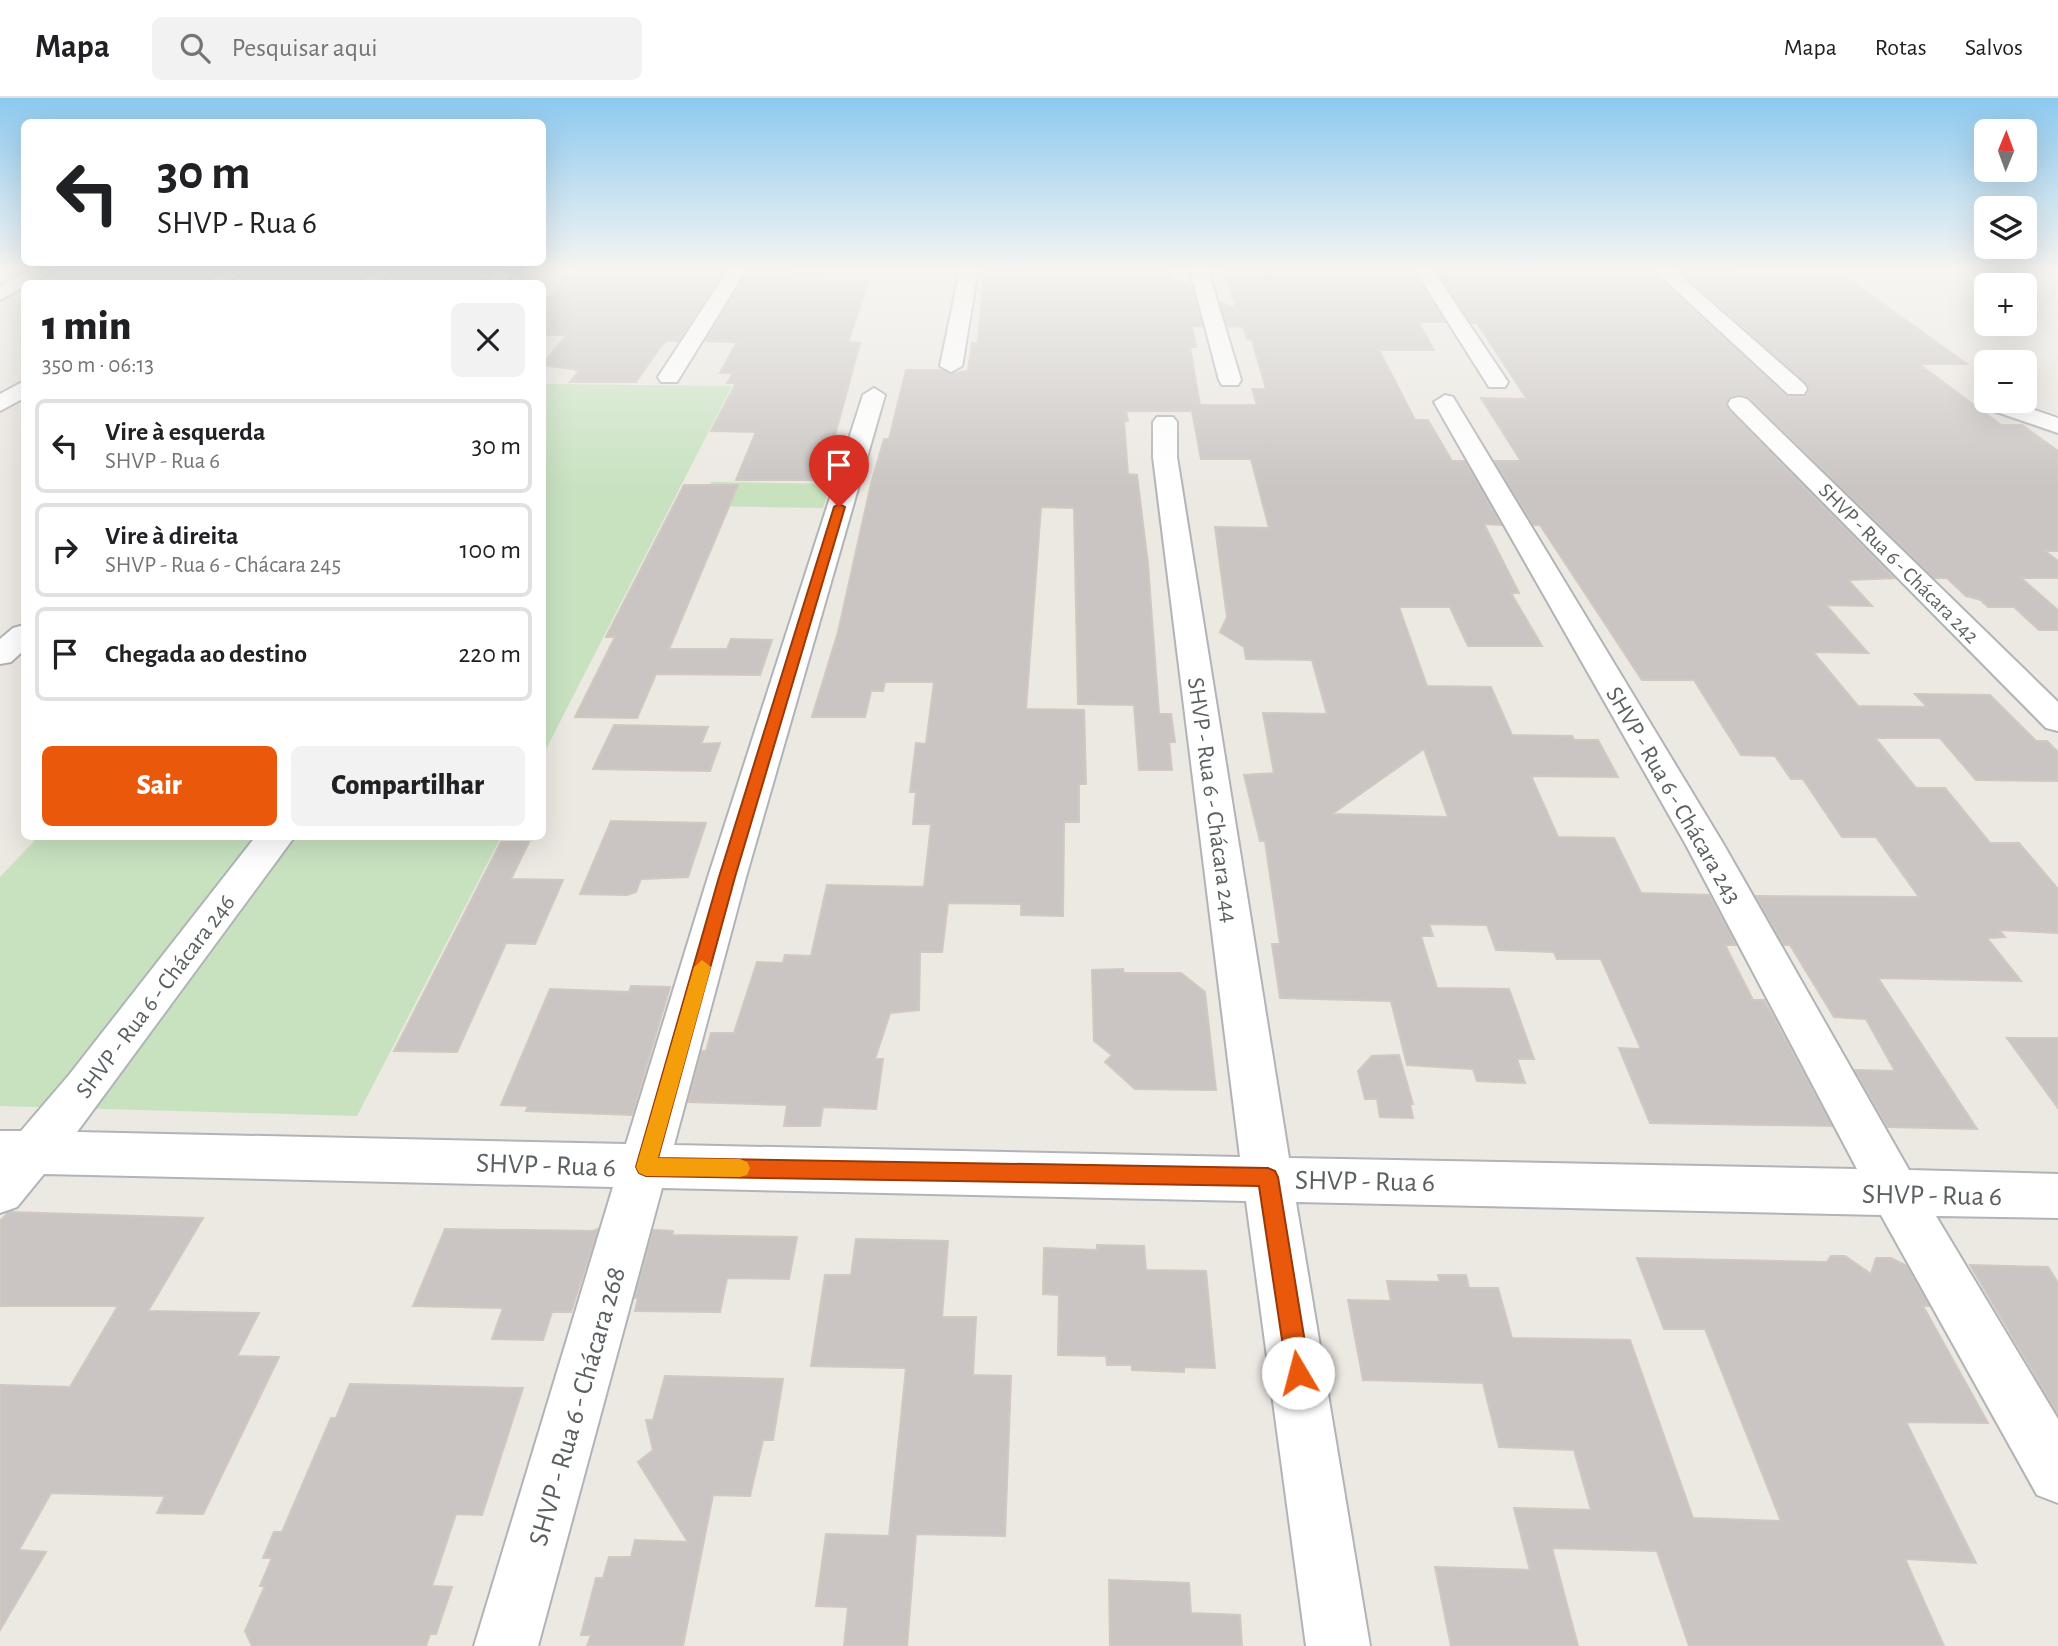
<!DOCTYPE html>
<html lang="pt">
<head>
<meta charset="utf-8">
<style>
  :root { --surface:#fff; --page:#f2f2f2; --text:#202124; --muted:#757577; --line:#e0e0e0; --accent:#ea580c }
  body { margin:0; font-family:"Alegreya Sans",sans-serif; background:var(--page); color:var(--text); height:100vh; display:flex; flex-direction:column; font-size:26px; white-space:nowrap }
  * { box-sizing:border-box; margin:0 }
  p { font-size:23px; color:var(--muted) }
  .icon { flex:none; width:38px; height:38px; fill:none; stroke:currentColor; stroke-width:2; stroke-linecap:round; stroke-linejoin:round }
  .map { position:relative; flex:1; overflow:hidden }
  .details { position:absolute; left:21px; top:182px; width:525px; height:560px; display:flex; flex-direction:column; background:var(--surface); border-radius:10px; box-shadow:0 7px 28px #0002 }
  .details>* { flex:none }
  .banner { position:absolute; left:21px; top:21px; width:525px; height:147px; border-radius:10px; box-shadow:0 7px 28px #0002; background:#fff; color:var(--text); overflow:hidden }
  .needle { width:46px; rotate:1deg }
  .tools { position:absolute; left:1974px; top:21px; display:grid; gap:14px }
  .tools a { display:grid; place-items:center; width:63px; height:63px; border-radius:10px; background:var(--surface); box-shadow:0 7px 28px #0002; font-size:35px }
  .pin { position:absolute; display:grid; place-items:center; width:60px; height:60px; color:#fff; margin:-72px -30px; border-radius:50% 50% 50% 0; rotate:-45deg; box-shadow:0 0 7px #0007 }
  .pin .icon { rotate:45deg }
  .me { position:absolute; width:77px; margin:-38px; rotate:352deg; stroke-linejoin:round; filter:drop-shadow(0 0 5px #0008) }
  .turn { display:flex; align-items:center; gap:24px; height:147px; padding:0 21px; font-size:32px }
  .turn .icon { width:91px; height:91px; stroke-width:2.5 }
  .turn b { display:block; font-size:49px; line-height:60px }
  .round { display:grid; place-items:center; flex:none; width:74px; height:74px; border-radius:10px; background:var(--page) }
  .headline { display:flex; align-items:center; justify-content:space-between; height:119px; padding:0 21px }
  h1 { font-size:42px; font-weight:800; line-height:52px }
  .action { display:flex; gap:14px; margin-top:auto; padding:14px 21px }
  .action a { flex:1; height:80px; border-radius:10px; background:var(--accent); color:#fff; font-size:28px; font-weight:800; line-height:80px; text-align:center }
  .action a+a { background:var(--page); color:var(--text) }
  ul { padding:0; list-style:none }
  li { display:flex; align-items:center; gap:21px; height:94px; margin:0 14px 10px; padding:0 7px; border:4px solid var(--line); border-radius:10px }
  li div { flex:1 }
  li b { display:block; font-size:26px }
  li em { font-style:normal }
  header { display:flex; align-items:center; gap:42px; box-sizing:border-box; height:98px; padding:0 35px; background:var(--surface); border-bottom:2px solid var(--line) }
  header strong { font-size:33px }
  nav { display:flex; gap:38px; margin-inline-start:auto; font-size:24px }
  .search { width:490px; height:63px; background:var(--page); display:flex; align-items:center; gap:18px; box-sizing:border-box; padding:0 24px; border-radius:10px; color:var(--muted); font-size:26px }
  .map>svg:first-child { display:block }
</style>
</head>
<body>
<header>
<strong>Mapa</strong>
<div class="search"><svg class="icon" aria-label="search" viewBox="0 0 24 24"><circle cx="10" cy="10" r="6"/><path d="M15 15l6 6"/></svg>Pesquisar aqui</div>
<nav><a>Mapa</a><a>Rotas</a><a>Salvos</a></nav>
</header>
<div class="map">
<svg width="2058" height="1548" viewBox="0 0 2058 1548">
  <rect width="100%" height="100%" fill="#ece8e2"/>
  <path fill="#c8e2c0" d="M543,286L732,288L543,657L542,286Z
    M711,384H720L830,386L823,410L709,408L707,394Z
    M38,739H501L357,1018L0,1008V779Z"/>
  <path fill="#cac5c2" stroke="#d0c8c1" stroke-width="2" fill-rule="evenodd" d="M572,172H725L678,243H666L661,248L636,284H570L579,272L542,267L567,237H542V205Z
    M749,172H795L789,182L869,183L848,244L860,245L834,341L818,382H736L756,334L711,333L736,285H727L733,275H720L737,244L705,243Z
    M984,172H1169L1170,180L1192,191L1202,228H1192L1196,249H1190L1200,307H1257L1252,291H1266L1252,242L1247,241L1243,229L1228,228L1220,204L1236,211L1225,173L1412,172L1445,224H1418L1434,252H1379L1415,322H1428L1452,363H1465L1501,427L1484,426L1519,495H1511L1542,548H1468L1450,509H1399L1427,588L1491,589L1512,637L1572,638L1574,642H1598L1618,679L1531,678L1558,739L1614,740L1641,795L1709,797L1736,847H1725L1753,902H1764L1832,1028L1650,1025L1619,950L1641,951L1601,861H1557L1554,854L1496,852L1487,827L1429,826L1433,838H1421L1437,890L1509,891L1534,961H1517L1525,985L1477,983L1473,971L1407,967L1391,903L1280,900L1272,846H1280L1265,743H1260L1244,677L1274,675L1263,615L1327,616L1312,562L1246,561L1244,549L1220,534L1227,519L1215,429L1269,430L1251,361H1201L1192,313H1126L1128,323H1124L1128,376L1137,377L1148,466L1159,616H1171L1175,644H1169L1172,672H1139L1134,607L1078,606L1074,410L1041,409L1026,611L1084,612L1086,686H1079V724H1064L1063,818L1021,817V806L948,805L942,854H920L919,912L890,915L875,961H883L876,1011L823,1009L820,1028H784L787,1007L688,1004L702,953H706L711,935H734L757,864L783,865L785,857L811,858L827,787L924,789L931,726H913L916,694H910L916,645L926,646L934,584H885L883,593H871L865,619H812L838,534L871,386L884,341H889L906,272H943L950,276L968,273L972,245H978ZM1424,651L1448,719L1332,716Z
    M1436,172H1651L1788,299H1804L1809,290L1678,172H1733L1741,178L1845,179L1967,266H1919L2001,327H2022L2058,353V453H2045L2058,463V480H2021L2058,512V532H2039L2014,509H1988L1981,502L1966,498L1947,480H1934L1749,299L1738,296L1730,298L1726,305L1729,313L1894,480L1848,482L1872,508L1826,507L1868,555L1813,554L1858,608L1927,609L1915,596L1990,597L2036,643H2047L2058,654V683L1976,682L1940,640H1875L1916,690H1945L1990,745H2019L2058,791V835L1999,832L2005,839L1987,840L2021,883L1878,880L1977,1031L1888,1029L1855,972L1895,973L1866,921L1834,919L1790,847H1784L1756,798L1919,799L1876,739H1842L1803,681H1791L1775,658L1741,657L1694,582H1642L1540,427H1533L1495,363H1521L1481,300L1527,301L1477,225H1471Z
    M684,387H738L669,551H727L731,541L772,542L760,577L656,576L637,620L575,619L615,539H606Z
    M614,627L708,629L701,646L720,645L710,673L593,671Z
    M611,723L706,725L688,779L641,781L636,794L627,797L580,796Z
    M501,744H529L511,781L563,782L535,846L506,845L457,954L394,953Z
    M1123,871L1124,875H1181L1205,894L1216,992L1135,991L1105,964L1112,957L1094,943L1092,872Z
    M631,888L670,889L632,1017L526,1013L528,1008L501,1007L550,891L629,894Z
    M2007,940H2058V1010Z
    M1399,957L1413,1006H1410L1413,1020L1380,1019L1377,1001H1365L1358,973L1372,958Z
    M9,1114L203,1120L148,1213L259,1215L237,1258L279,1259L203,1416L157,1415L165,1398L51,1395L19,1452L46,1454L0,1532V1287L70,1289L118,1208H0V1123Z
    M445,1131L593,1133L598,1131L571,1214H552L543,1242L492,1241L503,1210L413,1208Z
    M653,1132L673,1133L672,1137L797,1139L789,1181L727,1180L720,1214L635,1213L638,1200H635Z
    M856,1141L948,1143L942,1219H976L973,1277L1011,1278L1005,1438L916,1436L907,1548H844L848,1509L816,1508L826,1436L889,1438L906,1270L811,1268L825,1177H851Z
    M1097,1147L1144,1148L1146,1172L1206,1173L1215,1270L1184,1269V1274L1132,1272V1267H1107L1106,1258L1058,1257L1059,1197L1043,1196L1044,1150L1097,1152Z
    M1831,1158H1845L1871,1176L1876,1160H1891L1907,1168L1929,1208H1923L1988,1325L1906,1324L1976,1465L1905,1461L1944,1548H1689L1657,1453L1552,1450L1578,1548H1451L1435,1469L1530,1472L1514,1410L1591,1412L1574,1352L1499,1349L1483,1285L1363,1282L1348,1202L1391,1203L1387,1183L1440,1184L1438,1177H1466L1469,1190H1498L1512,1240L1630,1242L1693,1420L1781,1423L1705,1231H1664L1637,1160L1827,1164Z
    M1970,1167L2048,1169L2058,1185V1316Z
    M665,1278L783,1281L773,1342H763L750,1398L713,1397L683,1548H587L591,1537H581L596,1480H603L609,1459H631L635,1442L688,1444L638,1364L653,1352L646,1322H653Z
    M350,1286L523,1290L482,1417L456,1416L432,1488L452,1489L436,1536H430L426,1548H252L245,1533L265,1488H260L272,1460H263L274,1434H282L331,1320H336Z
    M1109,1482L1189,1485L1191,1515L1240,1517L1242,1548H1110Z"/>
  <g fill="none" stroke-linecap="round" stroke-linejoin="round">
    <g stroke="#b0b4b7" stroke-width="4">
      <path id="minor" d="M32,172H54L0,202V188Z
        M223,172H244L227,186H205Z
        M373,172H393L379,186H358Z
        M498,172H517L504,186H484Z
        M728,172H746L677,284H661L658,279Z
        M960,172H978L962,268L951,274L940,268Z
        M1190,172H1208L1241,282L1238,287H1222L1219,282Z
        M1415,172H1433L1508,284L1505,289H1489Z
        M1654,172H1674L1804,286L1807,291L1804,296H1788Z
        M24,283V300L0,313V296Z
        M874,290L885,297L746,779L674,1047L1240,1059L1153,359V324L1157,319H1173L1177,324V359L1289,1060L1857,1071L1686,747L1434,304L1445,297L1453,299L1724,747L1909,1072L2058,1076V1120L1936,1118L2058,1321V1405L2037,1397L1881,1117L1296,1104L1370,1548H1306L1246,1103L662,1090L538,1548H474L613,1089L44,1076L17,1109L0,1115V1033H21L69,977L256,738H295L77,1034L626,1046L708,779L863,297Z
        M1986,298V303H2008L2058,320V335L1982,309L1979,304Z
        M1739,299L1747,301L2058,604V633L2046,630L1731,311L1728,306L1731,301Z
        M24,527V552L11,564L0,566V541L13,530Z"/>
    </g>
    <use href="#minor" fill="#fff" fill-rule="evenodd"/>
  </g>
  <linearGradient id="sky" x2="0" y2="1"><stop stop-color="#8dc9ef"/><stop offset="0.44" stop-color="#f6f5f2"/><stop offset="1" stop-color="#f6f5f2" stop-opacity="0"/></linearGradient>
  <rect width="2058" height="389" fill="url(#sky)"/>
  <path fill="#ea580c" stroke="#983908" stroke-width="2" d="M839,406L845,409L735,779L658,1060L1268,1070L1275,1073L1278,1079L1310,1275L1307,1283L1298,1286L1290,1283L1287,1275L1259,1088L646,1078L639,1075L636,1069L719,779L834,409Z"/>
  <path fill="#f59e0b" d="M702,862L711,869L658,1060L740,1061L747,1064L750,1070L747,1077L740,1079L646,1078L639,1075L636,1069L694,869Z"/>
  <g text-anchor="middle" stroke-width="5" stroke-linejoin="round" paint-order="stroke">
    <g font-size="21" fill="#5a6062" stroke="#fff">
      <text transform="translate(1899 465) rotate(45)" y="7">SHVP - Rua 6 - Chácara 242</text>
    </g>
    <g font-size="24" fill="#5a6062" stroke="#fff">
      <text transform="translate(1674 697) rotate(60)" y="8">SHVP - Rua 6 - Chácara 243</text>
      <text transform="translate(1213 702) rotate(82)" y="8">SHVP - Rua 6 - Chácara 244</text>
      <text transform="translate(155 898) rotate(-53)" y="8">SHVP - Rua 6 - Chácara 246</text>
    </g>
    <g font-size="28" fill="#5a6062" stroke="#fff">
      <text transform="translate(546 1066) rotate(2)" y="10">SHVP - Rua 6</text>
      <text transform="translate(1365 1082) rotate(1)" y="10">SHVP - Rua 6</text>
      <text transform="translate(1932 1096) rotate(1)" y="10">SHVP - Rua 6</text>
      <text transform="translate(576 1308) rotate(-74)" y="10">SHVP - Rua 6 - Chácara 268</text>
    </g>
  </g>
</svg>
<div class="tools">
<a><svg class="needle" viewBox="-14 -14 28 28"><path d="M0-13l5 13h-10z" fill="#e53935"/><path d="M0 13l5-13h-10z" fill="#757577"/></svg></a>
<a><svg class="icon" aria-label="layers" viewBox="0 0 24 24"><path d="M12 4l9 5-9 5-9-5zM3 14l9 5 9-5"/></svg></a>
<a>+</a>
<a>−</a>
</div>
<div class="pin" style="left:839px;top:409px;background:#d93025"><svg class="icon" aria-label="arrive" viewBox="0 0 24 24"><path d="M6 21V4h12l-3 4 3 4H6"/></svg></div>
<svg class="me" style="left:1298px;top:1275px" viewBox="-20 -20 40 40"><circle r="19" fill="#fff"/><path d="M0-13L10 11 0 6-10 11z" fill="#ea580c"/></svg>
<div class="banner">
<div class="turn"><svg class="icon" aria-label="left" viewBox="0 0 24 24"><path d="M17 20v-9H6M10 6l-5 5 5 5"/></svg><div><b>30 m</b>SHVP - Rua 6</div></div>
</div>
<section class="details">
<div class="headline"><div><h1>1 min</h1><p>350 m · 06:13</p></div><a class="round"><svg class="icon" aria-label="close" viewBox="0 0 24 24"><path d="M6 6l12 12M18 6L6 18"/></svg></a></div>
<ul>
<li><svg class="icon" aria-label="left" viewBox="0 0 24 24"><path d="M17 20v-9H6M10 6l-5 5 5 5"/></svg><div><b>Vire à esquerda</b><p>SHVP - Rua 6</p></div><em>30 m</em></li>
<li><svg class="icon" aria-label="right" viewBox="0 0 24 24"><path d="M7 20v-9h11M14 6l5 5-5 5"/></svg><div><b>Vire à direita</b><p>SHVP - Rua 6 - Chácara 245</p></div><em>100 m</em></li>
<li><svg class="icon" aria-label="arrive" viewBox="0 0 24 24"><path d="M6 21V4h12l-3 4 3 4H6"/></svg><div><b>Chegada ao destino</b></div><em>220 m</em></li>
</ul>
<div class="action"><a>Sair</a><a>Compartilhar</a></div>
</section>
</div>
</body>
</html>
